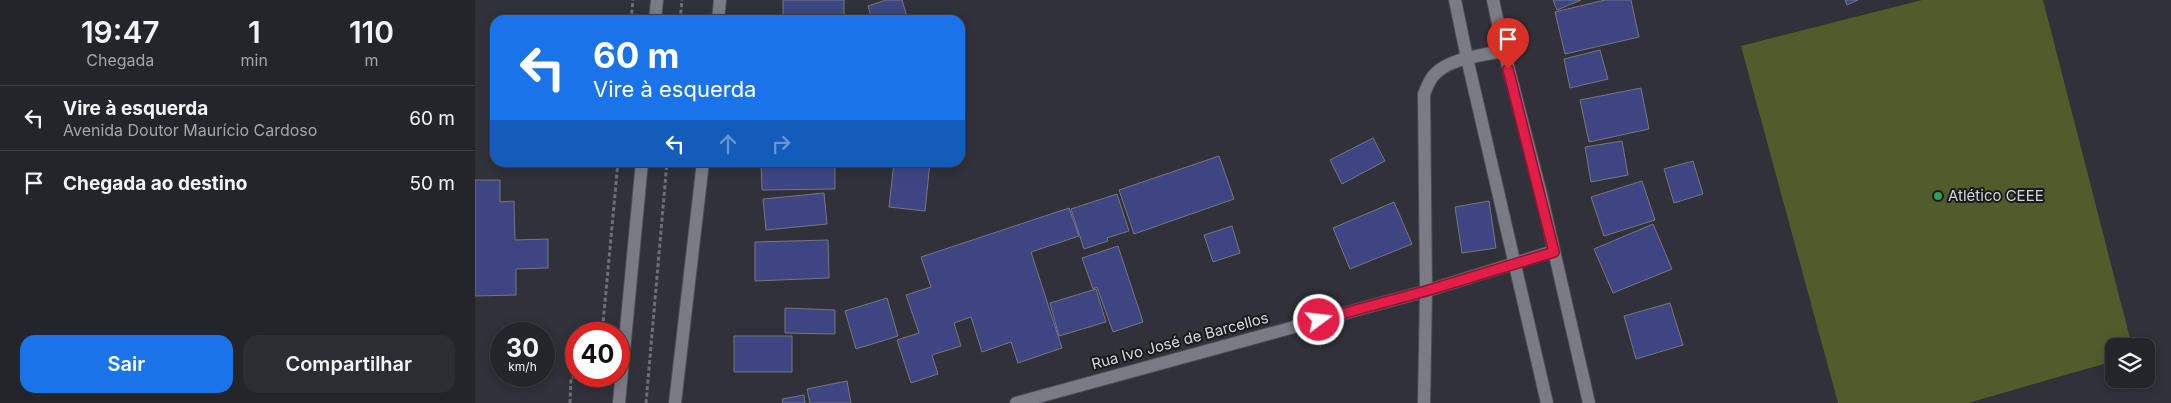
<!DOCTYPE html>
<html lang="pt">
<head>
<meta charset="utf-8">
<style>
  :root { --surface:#24252b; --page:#2c2d33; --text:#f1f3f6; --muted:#a3a5a9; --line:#414247; --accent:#1a73e8 }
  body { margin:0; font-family:Inter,sans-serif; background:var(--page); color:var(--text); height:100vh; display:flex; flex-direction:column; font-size:19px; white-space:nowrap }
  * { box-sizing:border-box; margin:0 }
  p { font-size:16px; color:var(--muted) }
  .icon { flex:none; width:28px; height:28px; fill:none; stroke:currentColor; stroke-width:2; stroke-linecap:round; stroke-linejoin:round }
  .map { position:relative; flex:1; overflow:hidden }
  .sheet { display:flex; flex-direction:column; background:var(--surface); width:475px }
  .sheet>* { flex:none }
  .hud { position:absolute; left:15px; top:15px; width:475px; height:152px; border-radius:15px; box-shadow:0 2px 12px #0003,0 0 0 1px var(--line); background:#1a73e8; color:#fff; overflow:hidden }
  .tools { position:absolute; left:1630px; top:338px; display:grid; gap:10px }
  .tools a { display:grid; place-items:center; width:50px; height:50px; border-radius:10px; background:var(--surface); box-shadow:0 2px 12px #0003,0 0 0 1px var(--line); font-size:25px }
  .speed { position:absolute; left:15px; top:322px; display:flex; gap:10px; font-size:25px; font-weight:700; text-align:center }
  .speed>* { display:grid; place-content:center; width:65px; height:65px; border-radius:50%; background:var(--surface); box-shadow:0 2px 12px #0003,0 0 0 1px var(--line); line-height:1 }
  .speed small { font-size:12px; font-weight:400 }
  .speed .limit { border:8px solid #d22; background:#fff; color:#111 }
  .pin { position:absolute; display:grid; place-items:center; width:42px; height:42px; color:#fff; margin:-51px -21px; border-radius:50% 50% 50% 0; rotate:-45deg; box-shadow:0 0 5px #0007 }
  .pin .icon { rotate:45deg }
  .me { position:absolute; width:55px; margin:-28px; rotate:75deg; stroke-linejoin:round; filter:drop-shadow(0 0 4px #0008) }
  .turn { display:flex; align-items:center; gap:18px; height:105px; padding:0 20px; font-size:22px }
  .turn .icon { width:65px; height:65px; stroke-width:2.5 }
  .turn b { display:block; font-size:35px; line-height:42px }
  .lanes { display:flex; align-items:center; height:48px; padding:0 20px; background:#0003; justify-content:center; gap:25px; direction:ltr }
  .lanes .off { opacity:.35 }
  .eta { display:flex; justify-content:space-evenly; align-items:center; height:85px; text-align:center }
  .eta b { font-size:30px; font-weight:600; line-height:35px }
  .cta { display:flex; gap:10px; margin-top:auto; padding:10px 20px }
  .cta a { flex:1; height:58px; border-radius:15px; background:var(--accent); color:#fff; font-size:20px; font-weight:600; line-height:58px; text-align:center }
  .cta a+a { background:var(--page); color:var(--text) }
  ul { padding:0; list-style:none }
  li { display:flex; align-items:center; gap:15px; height:65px; padding:0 20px; border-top:1px solid var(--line) }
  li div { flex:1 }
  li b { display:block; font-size:19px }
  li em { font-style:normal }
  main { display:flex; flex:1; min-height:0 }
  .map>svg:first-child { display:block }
</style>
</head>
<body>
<main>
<section class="sheet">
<div class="eta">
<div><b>19:47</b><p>Chegada</p></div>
<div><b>1</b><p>min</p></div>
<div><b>110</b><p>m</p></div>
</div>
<ul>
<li><svg class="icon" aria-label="left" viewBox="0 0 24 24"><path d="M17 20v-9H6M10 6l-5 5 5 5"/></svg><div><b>Vire à esquerda</b><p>Avenida Doutor Maurício Cardoso</p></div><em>60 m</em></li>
<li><svg class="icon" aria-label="arrive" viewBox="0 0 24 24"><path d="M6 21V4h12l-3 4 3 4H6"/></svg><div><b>Chegada ao destino</b></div><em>50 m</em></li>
</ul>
<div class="cta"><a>Sair</a><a>Compartilhar</a></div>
</section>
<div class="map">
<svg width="1696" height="403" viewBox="0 0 1696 403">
  <rect width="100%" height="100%" fill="#303139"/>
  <path fill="#505d2b" d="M1447,0H1568L1657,346H1639V361L1493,403H1363L1266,46Z"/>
  <path fill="#3f4582" stroke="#75777f" d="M308,0H369V20H308Z
    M411,0H427L433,20H397L393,6Z
    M1078,0H1106L1082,10Z
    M1130,0H1156L1164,37L1090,54L1080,12Z
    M1370,0H1383L1372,5Z
    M1125,50L1133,79L1095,88L1089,59Z
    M1166,88L1174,129L1114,142L1105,100Z
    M898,138L910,161L867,184L855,160Z
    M1147,141L1153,175L1116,182L1110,147Z
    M744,156L759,199L659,234L644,190Z
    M1218,161L1228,194L1199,203L1189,169Z
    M286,162H360V189L287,190Z
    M419,162H455L450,211L414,207Z
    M0,180H25V202L39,201L40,240L73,239V268L41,269V295L0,296Z
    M1167,181L1180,220L1129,236L1116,197Z
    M349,193L352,224L291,230L288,199Z
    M642,194L654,231L632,238L633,241L609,249L596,209Z
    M1014,201L1021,248L987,253L980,207Z
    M919,202L937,244L875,269L858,228Z
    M594,208L604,236L556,252L587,348L543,363L536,342L507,352L496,317L479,323L486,346L457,355L463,374L436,383L422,340L444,333L431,295L456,287L446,257Z
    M1178,224L1197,269L1138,293L1119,249Z
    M757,226L765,253L738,262L729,235Z
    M353,240L354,278L280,281V242Z
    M643,246L668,322L638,332L622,287L618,289L607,258Z
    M621,289L631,322L584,336L575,303Z
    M412,298L423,336L381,349L370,311Z
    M1195,303L1208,345L1161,359L1149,316Z
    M310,308L360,310V334L310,333Z
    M259,336H317V372H259Z
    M372,381L376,403H335L332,389Z
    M329,395L330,403H308L307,399Z"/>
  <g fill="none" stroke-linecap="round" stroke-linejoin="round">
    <g stroke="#4d4e54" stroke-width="14">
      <path id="minor" d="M243,20L245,0
        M200,403L228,162
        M949,403L951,291L949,94C951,89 953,84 956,79C968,59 1007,55 1029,51"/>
    </g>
    <g stroke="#4d4e54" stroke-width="14">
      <path id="tertiary" d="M980,0L992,58L1072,403
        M1018,0L1029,51L1066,194L1114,403
        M541,403L951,291L1079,251"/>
    </g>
    <g stroke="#4d4e54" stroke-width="14">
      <path id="secondary" d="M180,20L182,0
        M144,403L167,162"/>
    </g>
    <path stroke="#6e6f76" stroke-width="3" stroke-dasharray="4 2.5" stroke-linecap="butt" d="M156,20L158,0
      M205,20L207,0
      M127,334L143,162
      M95,403L96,378L102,376
      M171,403L192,162"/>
    <use href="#minor" stroke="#7a7b84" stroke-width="12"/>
    <use href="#tertiary" stroke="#7a7b84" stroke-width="12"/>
    <use href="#secondary" stroke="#7a7b84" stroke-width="12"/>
  </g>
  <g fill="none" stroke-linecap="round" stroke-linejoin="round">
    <g stroke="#92132f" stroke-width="12">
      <path id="route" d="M844,320L951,291L1079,252L1033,69"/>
    </g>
    <use href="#route" stroke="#e11d48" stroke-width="9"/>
  </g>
  <circle fill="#2e9e5b" stroke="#191a1d" stroke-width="2" cx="1463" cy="196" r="5"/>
  <g text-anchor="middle" stroke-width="4" stroke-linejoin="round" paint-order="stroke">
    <g font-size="15" fill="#d5d6db" stroke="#191a1d" text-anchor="start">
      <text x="1473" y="201">Atlético CEEE</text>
    </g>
    <g font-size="15" fill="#d5d6db" stroke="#191a1d">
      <text transform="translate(705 341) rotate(-15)" y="5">Rua Ivo José de Barcellos</text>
    </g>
  </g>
</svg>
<div class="tools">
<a><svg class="icon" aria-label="layers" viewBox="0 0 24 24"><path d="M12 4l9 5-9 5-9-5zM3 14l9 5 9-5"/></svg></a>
</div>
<div class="speed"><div>30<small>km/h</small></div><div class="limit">40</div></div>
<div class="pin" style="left:1033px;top:69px;background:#d93025"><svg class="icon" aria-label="arrive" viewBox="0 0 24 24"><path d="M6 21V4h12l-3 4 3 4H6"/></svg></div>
<svg class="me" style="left:844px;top:320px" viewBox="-20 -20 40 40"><circle r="17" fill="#e11d48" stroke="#fff" stroke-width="3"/><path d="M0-11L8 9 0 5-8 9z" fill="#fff"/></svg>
<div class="hud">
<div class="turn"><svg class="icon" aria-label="left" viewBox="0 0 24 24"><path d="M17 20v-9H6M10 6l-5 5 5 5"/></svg><div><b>60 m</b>Vire à esquerda</div></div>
<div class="lanes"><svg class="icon" aria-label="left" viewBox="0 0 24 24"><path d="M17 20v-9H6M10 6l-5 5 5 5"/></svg><svg class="icon off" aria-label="ahead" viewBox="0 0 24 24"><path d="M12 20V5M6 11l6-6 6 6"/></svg><svg class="icon off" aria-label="right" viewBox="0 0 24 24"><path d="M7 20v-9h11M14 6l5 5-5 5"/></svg></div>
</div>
</div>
</main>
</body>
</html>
